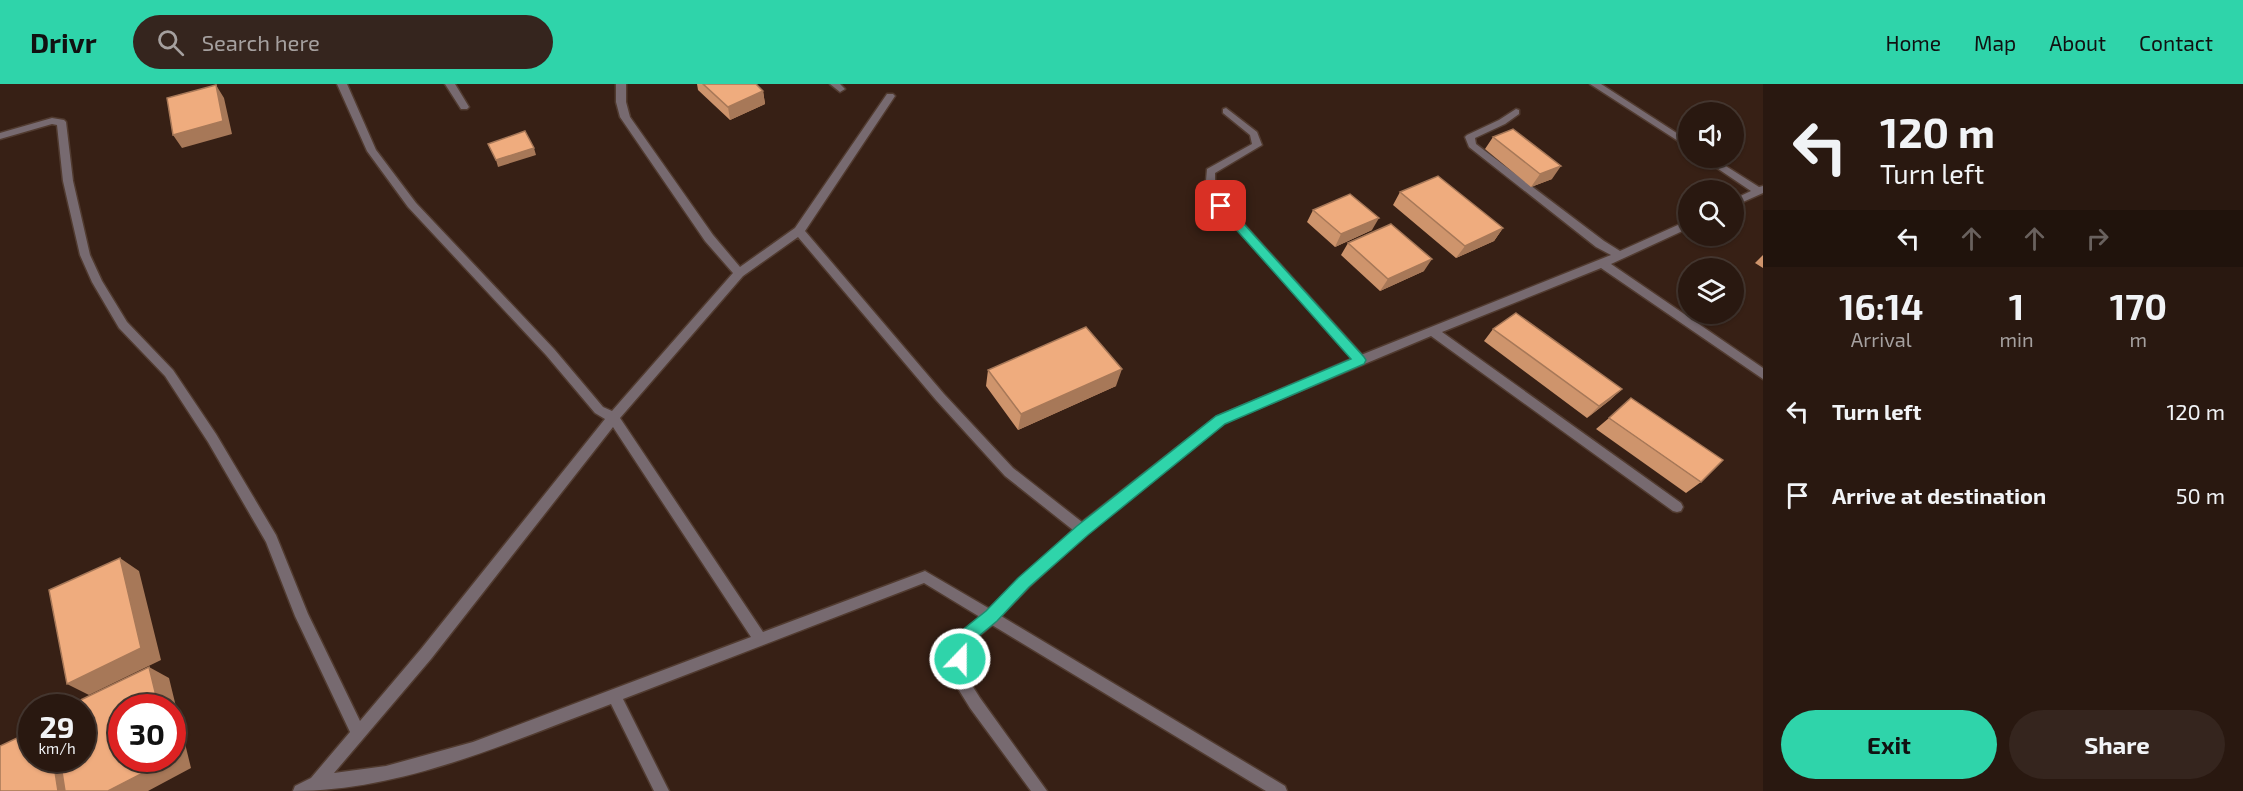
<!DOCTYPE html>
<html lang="en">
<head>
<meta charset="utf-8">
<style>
  :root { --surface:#291810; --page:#35251e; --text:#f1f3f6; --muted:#a5a09f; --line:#453730; --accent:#2fd4aa }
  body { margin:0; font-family:"Exo 2",sans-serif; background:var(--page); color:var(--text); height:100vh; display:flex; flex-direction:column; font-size:22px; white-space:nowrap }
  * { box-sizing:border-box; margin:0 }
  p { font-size:20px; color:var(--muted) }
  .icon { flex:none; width:33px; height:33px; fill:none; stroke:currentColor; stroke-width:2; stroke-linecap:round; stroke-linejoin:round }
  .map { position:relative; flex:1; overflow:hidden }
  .drawer { display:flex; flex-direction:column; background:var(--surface); width:480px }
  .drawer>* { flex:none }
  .top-card { background:#291810; color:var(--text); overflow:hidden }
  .controls { position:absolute; left:1678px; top:18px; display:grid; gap:12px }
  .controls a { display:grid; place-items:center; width:66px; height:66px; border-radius:50%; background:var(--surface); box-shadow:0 2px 4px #0004,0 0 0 2px var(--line); font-size:30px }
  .speed { position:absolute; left:18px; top:610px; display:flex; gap:12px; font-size:30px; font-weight:700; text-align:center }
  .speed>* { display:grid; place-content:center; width:78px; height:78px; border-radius:50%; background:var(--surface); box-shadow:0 2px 4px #0004,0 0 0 2px var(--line); line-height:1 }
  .speed small { font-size:15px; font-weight:400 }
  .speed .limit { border:9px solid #d22; background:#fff; color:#111 }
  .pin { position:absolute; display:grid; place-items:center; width:51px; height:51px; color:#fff; margin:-26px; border-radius:12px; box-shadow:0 3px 9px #0006 }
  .me { position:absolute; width:66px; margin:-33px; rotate:22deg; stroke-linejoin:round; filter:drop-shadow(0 0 4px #0008) }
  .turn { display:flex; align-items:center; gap:21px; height:126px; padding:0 18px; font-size:27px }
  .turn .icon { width:78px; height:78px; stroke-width:2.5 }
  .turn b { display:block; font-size:42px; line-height:51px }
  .lanes { display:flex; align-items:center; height:57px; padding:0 18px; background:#0003; justify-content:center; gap:30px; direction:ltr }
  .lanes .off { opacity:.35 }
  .eta { display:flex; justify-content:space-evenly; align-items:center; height:102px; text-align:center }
  .eta b { font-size:36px; font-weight:700; line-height:42px }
  .primary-button { display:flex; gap:12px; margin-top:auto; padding:12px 18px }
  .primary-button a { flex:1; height:69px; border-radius:36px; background:var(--accent); color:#111; font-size:24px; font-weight:700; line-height:69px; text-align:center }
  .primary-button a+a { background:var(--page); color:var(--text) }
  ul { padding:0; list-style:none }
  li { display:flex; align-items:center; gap:18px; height:84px; padding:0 18px }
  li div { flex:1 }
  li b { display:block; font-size:22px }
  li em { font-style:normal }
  header { display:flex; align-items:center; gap:36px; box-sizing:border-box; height:84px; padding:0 30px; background:var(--accent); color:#111 }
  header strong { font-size:28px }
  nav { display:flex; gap:33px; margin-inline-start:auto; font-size:21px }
  .search { width:420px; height:54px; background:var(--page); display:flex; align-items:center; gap:15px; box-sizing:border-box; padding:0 21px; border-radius:33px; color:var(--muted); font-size:22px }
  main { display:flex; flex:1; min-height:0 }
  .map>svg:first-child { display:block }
</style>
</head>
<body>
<header>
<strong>Drivr</strong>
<div class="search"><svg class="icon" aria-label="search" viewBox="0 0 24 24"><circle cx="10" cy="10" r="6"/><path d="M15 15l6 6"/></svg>Search here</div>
<nav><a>Home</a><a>Map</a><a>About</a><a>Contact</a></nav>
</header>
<main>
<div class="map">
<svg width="1763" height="707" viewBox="0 0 1763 707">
  <rect width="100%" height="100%" fill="#372015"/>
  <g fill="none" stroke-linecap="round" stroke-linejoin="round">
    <g stroke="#513b30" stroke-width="3">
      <path id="lane" d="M445,0H455L469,23L467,25H461Z
        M1226,24L1257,48L1262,61L1215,89V108L1364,273L1366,276L1364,279H1356L1205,109L1207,85L1252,60L1250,51L1223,29V25Z"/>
    </g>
    <g stroke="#513b30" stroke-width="3">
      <path id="street" d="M337,0H347L376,66L416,119L554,265L603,323L612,327L733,189L705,157L620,33L616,18V0H626V18L630,33L713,151L740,183L795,144L887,10H893L895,12L805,147L944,310L1013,384L1082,438L1216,333L1356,273L1611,171L1596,163L1469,63L1465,53L1467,51L1499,36L1516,25L1519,26V30L1505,40L1475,54L1476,60L1604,157L1620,167L1689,136V144L1611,180L1763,284V295L1601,184L1442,248L1681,419L1683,423L1681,427L1677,428L1673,427L1431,252L1224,339L1087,450L1029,503L1001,532L1285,702L1287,707H1266L992,541L968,561L966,592L980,614L1047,707H1031L970,624L954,598L952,593L954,558L956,553L980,533L924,499L623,615L669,707H654L611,620C509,658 403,707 293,707L295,702L311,694L350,648L295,532L266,458L208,358L165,292L119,244L92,198L80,171L63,97L57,41L52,40L0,55V49L52,34L64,36L66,38L73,97L90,171L102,197L127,238L173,286L216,350L276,451L308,530L360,637L421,565L605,335L595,329L546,271L408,123L367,67ZM798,153L936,316L1005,392L1073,446L1019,495L990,525L925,487L763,548L620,334L743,192ZM613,343L751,553L473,658L386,682L334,689L431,575Z
        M830,0H840L845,5L840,8Z
        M1590,0H1601L1689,57V64Z
        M1702,74H1713L1759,103L1763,102V109L1734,122V115L1751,107Z"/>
    </g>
    <use href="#lane" fill="#776a70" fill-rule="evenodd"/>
    <use href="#street" fill="#776a70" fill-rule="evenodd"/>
  </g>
  <path fill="#ce946c" d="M697,0H756L763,7L765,20L730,36L698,6Z
    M1493,53L1552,95L1531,103L1485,65Z
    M1400,108L1503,144L1494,157L1456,174L1393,121Z
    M1313,126L1372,146L1335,163L1307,138Z
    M1348,159L1424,187L1380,207L1341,171Z
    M1763,171V184L1755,179Z
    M1493,245L1622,305L1610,316L1587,334L1484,257Z
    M988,286L1116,302L1018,346L986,302Z
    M1609,334L1701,398L1686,409L1596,345Z"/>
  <path fill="#a77858" d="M216,1L224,14L232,50L182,64L173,51Z
    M763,7L765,20L730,36L728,23Z
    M534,64L536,71L498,83L496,76Z
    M1561,82L1552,95L1531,103L1540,90Z
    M1379,134L1372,146L1335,163L1341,150Z
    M1503,144L1494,157L1456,174L1465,162Z
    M1432,175L1424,187L1380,207L1388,195Z
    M1122,285L1116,302L1018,346L1021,330Z
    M1622,305L1610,316L1587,334L1599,322Z
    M120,474L139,487L161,576L89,611L67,600Z
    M149,583L169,594L191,684L148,707H108L170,675H172V624H159Z
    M53,675H69L74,707H58Z"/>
  <path fill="#efac7e" stroke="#a77858" stroke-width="1.5" d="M703,0H756L763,7L728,23Z
    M216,1L223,37L173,51L167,14Z
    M1513,45L1561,82L1540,90L1493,53Z
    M525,47L534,64L496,76L488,60Z
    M1438,92L1503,144L1465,162L1400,108Z
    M1350,110L1379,134L1341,150L1313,126Z
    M1391,140L1432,175L1388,195L1348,159Z
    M1516,229L1622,305L1599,322L1493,245Z
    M1086,243L1122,285L1021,330L988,286Z
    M1631,314L1723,376L1701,398L1609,334Z
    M120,474L141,564L67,600L49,506Z
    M149,583L159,624H122V675H170L108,707H65L60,675H82V624H64Z
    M32,647V675H53L58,707H0V662Z"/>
  <path fill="#2fd4aa" stroke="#1f8a6e" stroke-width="1.5" d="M1221,118L1225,119L1364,273L1366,276L1364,280L1225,340L1088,451L1029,503L997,537L968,561L965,581L960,583L954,581L952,575L955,552L986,527L1018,494L1077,442L1216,332L1351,275L1217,124L1215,122Z"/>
</svg>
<div class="controls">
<a><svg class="icon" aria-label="sound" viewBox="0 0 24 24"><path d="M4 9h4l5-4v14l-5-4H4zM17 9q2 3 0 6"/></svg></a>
<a><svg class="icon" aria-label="search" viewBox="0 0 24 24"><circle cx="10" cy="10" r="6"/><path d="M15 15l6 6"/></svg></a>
<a><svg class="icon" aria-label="layers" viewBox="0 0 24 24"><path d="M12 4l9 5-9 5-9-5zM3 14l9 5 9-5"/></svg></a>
</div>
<div class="speed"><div>29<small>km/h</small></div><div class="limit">30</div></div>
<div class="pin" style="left:1221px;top:122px;background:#d93025"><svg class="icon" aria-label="arrive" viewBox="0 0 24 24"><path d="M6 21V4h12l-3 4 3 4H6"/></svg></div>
<svg class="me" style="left:960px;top:575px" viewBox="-20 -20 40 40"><circle r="17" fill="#2fd4aa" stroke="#fff" stroke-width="3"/><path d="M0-11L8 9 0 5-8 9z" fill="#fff"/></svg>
</div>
<section class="drawer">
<div class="top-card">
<div class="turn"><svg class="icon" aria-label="left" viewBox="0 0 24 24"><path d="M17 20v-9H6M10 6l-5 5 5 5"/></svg><div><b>120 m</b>Turn left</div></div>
<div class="lanes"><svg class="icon" aria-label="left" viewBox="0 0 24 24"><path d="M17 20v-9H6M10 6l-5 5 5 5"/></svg><svg class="icon off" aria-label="ahead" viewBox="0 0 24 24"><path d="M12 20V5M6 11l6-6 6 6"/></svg><svg class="icon off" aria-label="ahead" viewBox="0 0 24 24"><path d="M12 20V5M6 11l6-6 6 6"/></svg><svg class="icon off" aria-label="right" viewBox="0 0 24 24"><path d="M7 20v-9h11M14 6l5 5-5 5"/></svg></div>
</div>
<div class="eta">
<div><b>16:14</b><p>Arrival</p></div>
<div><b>1</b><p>min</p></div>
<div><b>170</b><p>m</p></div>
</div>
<ul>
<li><svg class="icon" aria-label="left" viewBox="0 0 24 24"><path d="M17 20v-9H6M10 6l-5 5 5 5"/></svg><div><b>Turn left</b></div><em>120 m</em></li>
<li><svg class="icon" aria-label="arrive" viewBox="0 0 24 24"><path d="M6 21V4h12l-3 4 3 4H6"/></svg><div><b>Arrive at destination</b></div><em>50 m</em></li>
</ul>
<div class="primary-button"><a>Exit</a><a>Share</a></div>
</section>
</main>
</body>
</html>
